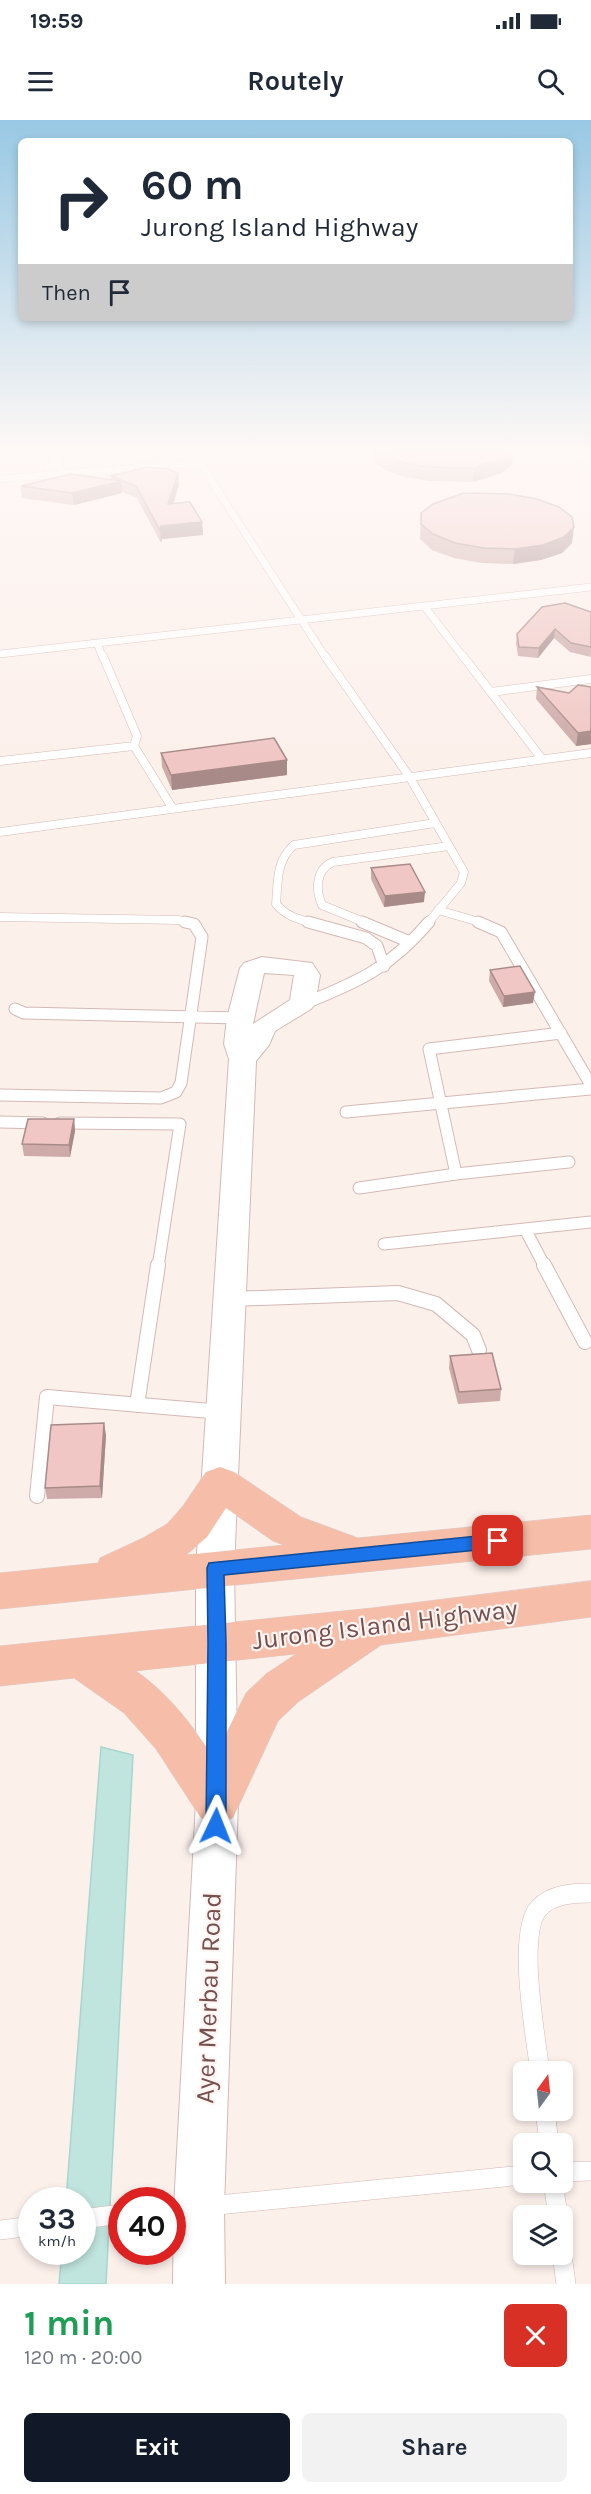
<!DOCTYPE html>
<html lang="en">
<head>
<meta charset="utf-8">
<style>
  :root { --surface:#fff; --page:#f2f2f3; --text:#1f2937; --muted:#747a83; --accent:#111827 }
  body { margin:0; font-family:Karla,sans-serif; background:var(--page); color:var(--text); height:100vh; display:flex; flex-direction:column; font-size:22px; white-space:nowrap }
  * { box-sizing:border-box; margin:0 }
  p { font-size:20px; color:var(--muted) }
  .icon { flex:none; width:33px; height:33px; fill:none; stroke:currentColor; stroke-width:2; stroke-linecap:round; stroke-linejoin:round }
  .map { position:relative; height:2164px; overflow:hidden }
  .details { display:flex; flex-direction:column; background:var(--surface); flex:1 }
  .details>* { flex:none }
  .guide { position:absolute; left:18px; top:18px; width:555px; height:183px; border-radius:9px; box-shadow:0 3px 9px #0003; background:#fff; color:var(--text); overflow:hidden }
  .needle { width:39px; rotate:15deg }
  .controls { position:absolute; left:513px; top:1941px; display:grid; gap:12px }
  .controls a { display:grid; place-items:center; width:60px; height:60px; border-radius:9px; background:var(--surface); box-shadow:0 3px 9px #0003; font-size:30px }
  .speed { position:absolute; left:18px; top:2067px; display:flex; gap:12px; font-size:30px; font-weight:700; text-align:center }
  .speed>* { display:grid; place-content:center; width:78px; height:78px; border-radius:50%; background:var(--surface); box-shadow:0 3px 9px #0003; line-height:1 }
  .speed small { font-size:15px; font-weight:400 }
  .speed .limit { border:9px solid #d22; background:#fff; color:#111 }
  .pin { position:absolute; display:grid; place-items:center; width:51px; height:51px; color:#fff; margin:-26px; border-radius:12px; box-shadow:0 3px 9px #0006 }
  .me { position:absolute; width:66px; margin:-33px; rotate:2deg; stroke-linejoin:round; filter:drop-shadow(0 0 4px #0008) }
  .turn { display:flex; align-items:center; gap:21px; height:126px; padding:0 24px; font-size:27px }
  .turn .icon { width:78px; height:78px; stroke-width:2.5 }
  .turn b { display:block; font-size:42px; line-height:51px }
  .then { display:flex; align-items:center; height:57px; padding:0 24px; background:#0003; gap:12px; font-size:22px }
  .round { display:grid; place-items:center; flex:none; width:63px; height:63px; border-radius:9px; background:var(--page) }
  .overview { display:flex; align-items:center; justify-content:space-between; height:102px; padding:0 24px }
  h1 { font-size:36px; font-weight:700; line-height:45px; color:#1e9e55 }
  .action { display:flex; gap:12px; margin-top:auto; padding:12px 24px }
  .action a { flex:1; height:69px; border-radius:9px; background:var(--accent); color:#fff; font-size:24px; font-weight:700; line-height:69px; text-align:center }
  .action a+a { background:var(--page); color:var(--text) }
  .status { display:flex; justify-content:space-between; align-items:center; height:42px; padding:0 30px; background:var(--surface); direction:ltr }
  .status svg { height:16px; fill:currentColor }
  header { display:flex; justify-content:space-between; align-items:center; height:78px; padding:0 24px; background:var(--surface); font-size:27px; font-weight:700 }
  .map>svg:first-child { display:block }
</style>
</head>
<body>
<div class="status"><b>19:59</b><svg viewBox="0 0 49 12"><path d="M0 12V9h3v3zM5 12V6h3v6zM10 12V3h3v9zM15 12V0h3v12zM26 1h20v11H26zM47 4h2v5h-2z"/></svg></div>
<header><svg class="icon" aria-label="menu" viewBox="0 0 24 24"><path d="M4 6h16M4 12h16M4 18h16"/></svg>Routely<svg class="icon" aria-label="search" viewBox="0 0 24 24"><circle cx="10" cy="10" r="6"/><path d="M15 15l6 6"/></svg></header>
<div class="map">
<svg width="591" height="2164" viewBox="0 0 591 2164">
  <rect width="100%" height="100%" fill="#fcf0eb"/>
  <path fill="#c0e5de" stroke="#a7d6cd" stroke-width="1.5" d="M101,1627L133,1635L106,2164H59L62,2132H82V2080H66Z"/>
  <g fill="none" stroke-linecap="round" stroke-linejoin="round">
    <g stroke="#d3b9b6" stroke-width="8">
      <path id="service-far4" d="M51,331L63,354
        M192,331L326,538
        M575,331L591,344
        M0,359L199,343
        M424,486L464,538
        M97,523L103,538
        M0,534L591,467"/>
    </g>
    <g stroke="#d3b9b6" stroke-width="9">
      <path id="service-far3" d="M103,536L137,616L134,626
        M325,536L409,656L464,752L461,763L428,803
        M463,536L542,639
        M491,572L591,559
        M0,641L134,626L173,689
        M0,712L591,633
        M438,790L483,803
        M0,797L178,800L191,803
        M314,803C299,800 286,796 276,784C278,762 276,740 294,725L435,703
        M366,803L322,785C315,769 316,749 333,742L449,726"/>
    </g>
    <g stroke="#d3b9b6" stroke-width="13">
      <path id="service-far2" d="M308,802L366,818L377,826L384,846
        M362,802L410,822
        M478,802L501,812L591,965
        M303,884C358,862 390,848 429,802
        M15,889L24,893L240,898
        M0,975L161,978L176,972L181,963L202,817L194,804L185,802
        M346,992L591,969
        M0,1002L43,1003
        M60,1003L180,1004L158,1147
        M456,1054L429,929L561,913
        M359,1068L456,1054L569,1042
        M525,1109L545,1147
        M384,1124L591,1102"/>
    </g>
    <g stroke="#d3b9b6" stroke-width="16">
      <path id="service-far1" d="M544,1145L585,1222
        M231,1179L398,1173L436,1184L473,1215L479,1230
        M137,1285L158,1145
        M37,1376L47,1277L222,1292"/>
    </g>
    <g stroke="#d3b9b6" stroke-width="20">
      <path id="service" d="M540,1952C536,1918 516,1813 539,1788C552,1774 573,1773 591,1773
        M545,1990L549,2024
        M562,2052L591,2051
        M553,2062L558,2096
        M208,2086L524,2055
        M82,2099L122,2094
        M0,2110L32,2106
        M562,2134L566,2164"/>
    </g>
    <g stroke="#d3b9b6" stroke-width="2">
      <path id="tertiary" d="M262,837L312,843L320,855L315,884L311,889L275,911L269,925L256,941L234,1448L238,1682L224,2087L225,2164H173L174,2087L196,1682V1448L229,939L224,924L227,898L240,848L244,843ZM264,853L294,855L290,880L253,904Z"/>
    </g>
    <g stroke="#d9cece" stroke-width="1">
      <path id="primary" d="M220,1347L234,1352L301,1397L358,1418L591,1395V1429L0,1489V1453L98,1443L100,1438L143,1418L167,1404L183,1386L206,1352ZM226,1388L273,1421L284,1425L186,1435L207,1417Z
        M591,1461V1497L381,1525L298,1582L278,1601L233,1698L217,1704L201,1698L156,1629L124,1593L74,1558L0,1566V1526L372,1488ZM296,1534L266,1554L246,1573L214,1638C192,1605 169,1574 136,1551Z"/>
    </g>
    <use href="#service-far4" stroke="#fff" stroke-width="7"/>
    <use href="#service-far3" stroke="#fff" stroke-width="8"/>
    <use href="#service-far2" stroke="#fff" stroke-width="11"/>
    <use href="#service-far1" stroke="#fff" stroke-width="14"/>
    <use href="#service" stroke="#fff" stroke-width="19"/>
    <use href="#tertiary" fill="#fff" fill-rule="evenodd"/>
    <use href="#primary" fill="#f6bea8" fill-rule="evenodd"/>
  </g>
  <path fill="#ceaba9" d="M375,331H513L512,345L502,353L473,362L430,361L404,357L385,350L375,342Z
    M111,356L179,365L173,383L202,402L203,415L162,419L161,423L137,378L122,372V373L74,385L22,378L21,366L111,360Z
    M421,393L572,423L562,433L541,440L513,444L482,443L454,438L432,430L420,419Z
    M591,492V537L570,532L554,518L538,538L518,536L516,523L517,514Z
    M537,567L569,573L591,567V624L576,626L536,579Z
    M161,633L287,640V655L172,670L162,647Z
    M371,748L424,782L384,787L371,759Z
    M490,850L533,883L503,887L489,861Z
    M74,999L75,1011L70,1037L24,1036L22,1024Z
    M450,1236L501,1269L500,1281L458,1284L449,1248Z
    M106,1315L102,1378L47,1379L45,1368Z"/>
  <path fill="#a88b89" d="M513,331L512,345L502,353L473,362L474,348Z
    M178,353L179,365L169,396L168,384Z
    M122,361V373L74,385L72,373Z
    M202,402L203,415L162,419L161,423L160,410L161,406Z
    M574,407L572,423L562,433L541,440L513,444L515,429Z
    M555,509L554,518L538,538L539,528Z
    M591,611V624L576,626L578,613Z
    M287,640V655L172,670L171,655Z
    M425,772L424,782L384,787L385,776Z
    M535,872L533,883L503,887L504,876Z
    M74,999L75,1011L70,1037L69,1025Z
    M104,1303L106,1315L102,1378L100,1366Z"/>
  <path fill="#f0c7c4" stroke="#a88b89" stroke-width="1.5" d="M380,331H512L503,338L474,348L430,347L405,343L386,336Z
    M148,347L168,349L178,353L168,384L190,382L202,402L161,406L160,410L136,366L111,356Z
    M71,354L122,361L72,373L21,366Z
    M464,373L509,374L537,379L559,387L572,397L574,407L564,417L543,425L515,429L484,428L455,423L433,414L421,404V393L433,384Z
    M565,483L591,492V527L571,523L555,509L539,528L519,527L517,514L542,487Z
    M578,565L591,567V611L578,613L537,567L569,573Z
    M274,618L287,640L171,655L161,633Z
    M410,744L425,772L385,776L371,748Z
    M520,846L535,872L504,876L490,850Z
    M28,999H74L69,1025L22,1024Z
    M492,1233L501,1269L459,1272L450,1236Z
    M104,1303L100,1366L45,1368L51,1305Z"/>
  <linearGradient id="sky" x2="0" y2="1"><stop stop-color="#98c8e4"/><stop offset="0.52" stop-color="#fef8f6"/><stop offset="1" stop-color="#fef8f6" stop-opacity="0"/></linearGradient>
  <rect width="591" height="634" fill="url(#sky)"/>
  <path fill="#1a73e8" stroke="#114b97" stroke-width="1.5" d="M498,1414L504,1416L507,1421L504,1426L498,1428L224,1455L226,1523V1706L223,1713L216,1716L209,1713L206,1706L208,1523L207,1448L209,1443Z"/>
  <g text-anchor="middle" stroke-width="4.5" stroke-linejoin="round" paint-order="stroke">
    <g font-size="26" fill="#764f4f" stroke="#fef5f2">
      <text transform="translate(385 1504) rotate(-7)" y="9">Jurong Island Highway</text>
      <text transform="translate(208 1878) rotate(-88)" y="9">Ayer Merbau Road</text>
    </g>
  </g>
</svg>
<div class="controls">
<a><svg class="needle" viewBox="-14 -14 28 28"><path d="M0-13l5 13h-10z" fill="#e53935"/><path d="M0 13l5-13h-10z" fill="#747a83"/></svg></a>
<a><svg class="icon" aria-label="search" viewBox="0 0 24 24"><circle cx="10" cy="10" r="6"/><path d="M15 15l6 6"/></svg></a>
<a><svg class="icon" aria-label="layers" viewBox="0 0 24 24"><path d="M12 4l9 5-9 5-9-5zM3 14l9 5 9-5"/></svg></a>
</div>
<div class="speed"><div>33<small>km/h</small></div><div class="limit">40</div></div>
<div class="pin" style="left:498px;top:1421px;background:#d93025"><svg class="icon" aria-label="arrive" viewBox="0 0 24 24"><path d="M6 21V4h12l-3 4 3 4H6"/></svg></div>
<svg class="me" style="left:216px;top:1706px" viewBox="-20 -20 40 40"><path d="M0-17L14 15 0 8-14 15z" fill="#1a73e8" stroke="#fff" stroke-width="4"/></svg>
<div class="guide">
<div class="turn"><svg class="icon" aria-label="right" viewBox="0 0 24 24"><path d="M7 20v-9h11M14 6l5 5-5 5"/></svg><div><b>60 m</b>Jurong Island Highway</div></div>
<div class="then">Then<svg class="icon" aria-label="arrive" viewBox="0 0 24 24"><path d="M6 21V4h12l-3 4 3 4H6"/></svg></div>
</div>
</div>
<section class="details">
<div class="overview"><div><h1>1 min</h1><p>120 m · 20:00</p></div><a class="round" style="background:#d93025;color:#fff"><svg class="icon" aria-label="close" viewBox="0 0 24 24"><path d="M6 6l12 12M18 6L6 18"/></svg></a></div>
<div class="action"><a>Exit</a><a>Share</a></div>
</section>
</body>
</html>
